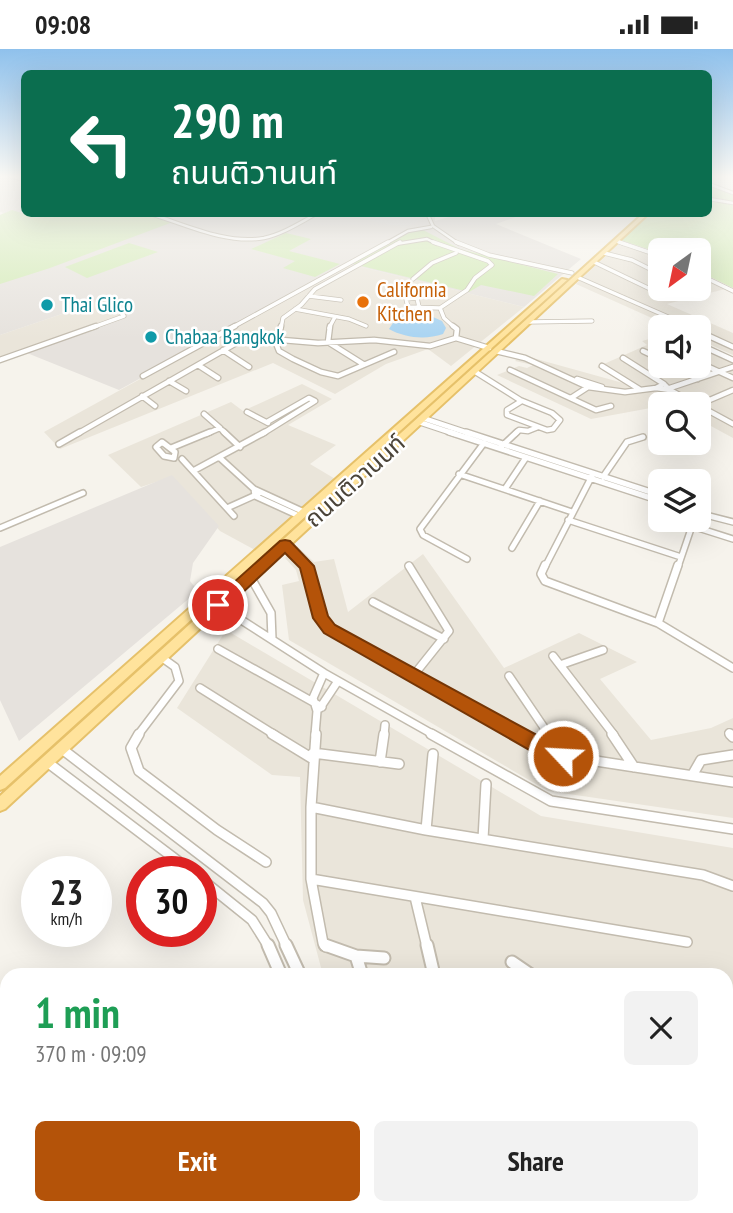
<!DOCTYPE html>
<html lang="en">
<head>
<meta charset="utf-8">
<style>
  :root { --surface:#fff; --page:#f2f2f2; --text:#222; --muted:#767676; --accent:#b45309 }
  body { margin:0; font-family:"PT Sans Narrow","Noto Sans Thai",sans-serif; background:var(--page); color:var(--text); height:100vh; display:flex; flex-direction:column; font-size:26px; white-space:nowrap }
  * { box-sizing:border-box; margin:0 }
  p { font-size:23px; color:var(--muted) }
  .icon { flex:none; width:38px; height:38px; fill:none; stroke:currentColor; stroke-width:2; stroke-linecap:round; stroke-linejoin:round }
  .map { position:relative; flex:1; overflow:hidden }
  .side { position:absolute; left:0px; top:919px; width:733px; height:247px; display:flex; flex-direction:column; background:var(--surface); border-radius:21px 21px 0 0; box-shadow:0 7px 28px #0002 }
  .side>* { flex:none }
  .banner { position:absolute; left:21px; top:21px; width:691px; height:147px; border-radius:10px; box-shadow:0 7px 28px #0002; background:#0b6e4f; color:#fff; overflow:hidden }
  .needle { width:46px; rotate:213deg }
  .controls { position:absolute; left:648px; top:189px; display:grid; gap:14px }
  .controls a { display:grid; place-items:center; width:63px; height:63px; border-radius:10px; background:var(--surface); box-shadow:0 7px 28px #0002; font-size:35px }
  .speed { position:absolute; left:21px; top:807px; display:flex; gap:14px; font-size:35px; font-weight:700; text-align:center }
  .speed>* { display:grid; place-content:center; width:91px; height:91px; border-radius:50%; background:var(--surface); box-shadow:0 7px 28px #0002; line-height:1 }
  .speed small { font-size:18px; font-weight:400 }
  .speed .limit { border:10px solid #d22; background:#fff; color:#111 }
  .pin { position:absolute; display:grid; place-items:center; width:60px; height:60px; color:#fff; margin:-30px; border:4px solid #fff; border-radius:50%; box-shadow:0 2px 7px #0007 }
  .me { position:absolute; width:77px; margin:-38px; rotate:295deg; stroke-linejoin:round; filter:drop-shadow(0 0 5px #0008) }
  .turn { display:flex; align-items:center; gap:24px; height:147px; padding:0 35px; font-size:32px }
  .turn .icon { width:91px; height:91px; stroke-width:2.5 }
  .turn b { display:block; font-size:49px; line-height:60px }
  .round { display:grid; place-items:center; flex:none; width:74px; height:74px; border-radius:10px; background:var(--page) }
  .summary { display:flex; align-items:center; justify-content:space-between; height:119px; padding:0 35px }
  h1 { font-size:42px; font-weight:700; line-height:52px; color:#1e9e55 }
  .button { display:flex; gap:14px; margin-top:auto; padding:14px 35px }
  .button a { flex:1; height:80px; border-radius:10px; background:var(--accent); color:#fff; font-size:28px; font-weight:700; line-height:80px; text-align:center }
  .button a+a { background:var(--page); color:var(--text) }
  .status { display:flex; justify-content:space-between; align-items:center; height:49px; padding:0 35px; background:var(--surface); direction:ltr }
  .status svg { height:19px; fill:currentColor }
  .map>svg:first-child { display:block }
</style>
</head>
<body>
<div class="status"><b>09:08</b><svg viewBox="0 0 49 12"><path d="M0 12V9h3v3zM5 12V6h3v6zM10 12V3h3v9zM15 12V0h3v12zM26 1h20v11H26zM47 4h2v5h-2z"/></svg></div>
<div class="map">
<svg width="733" height="1164" viewBox="0 0 733 1164">
  <rect width="100%" height="100%" fill="#f6f3ec"/>
  <path fill="#eae5da" d="M619,194L660,207V240H698V226L725,240L667,255L733,284V306L698,290V278H672L576,235Z
    M349,215L524,258L451,317L428,300L386,315L335,345L273,314L60,400L44,383Z
    M112,248L129,264L0,310V286Z
    M660,287V317H698V292L733,308V389L698,370V355H660V361L656,358L591,370L497,326L519,317L527,319L533,316L515,312L522,306L623,334L597,318L647,296L642,292Z
    M302,335L332,350L288,376L336,396L310,415L337,431L255,501L220,482L171,428L141,438L108,406L231,353L243,362Z
    M297,497L314,513L334,510L348,563L423,505L504,619L579,584L637,613L600,630L651,691L711,679L733,669V769L548,742L289,591L282,536L299,532L296,521L285,509Z
    M226,581L541,767L733,799V1164H537L533,1159L726,1158V926H323L303,851L300,728L272,726L177,659Z"/>
  <path fill="#e6e2dd" d="M0,127H24V164H435V172L460,165H524L496,175L581,210L524,258L349,215L119,341L22,302L128,264L112,248L0,286V166L4,164L0,163Z
    M172,426L219,477L193,514L190,532L198,542L19,692L0,651V498Z
    M0,944L7,956V1158H120L123,1164H0Z
    M270,1158H407L411,1163L266,1164Z"/>
  <path fill="#d2eab5" d="M709,136L733,145V239L698,222V201H660V204L620,191L650,165L709,164Z
    M12,161L37,169L53,164H145L173,173L50,219L0,235V166Z
    M423,181L460,200L558,225L534,247L481,236L469,243L353,215L412,182Z
    M286,184L311,190L289,202L340,215L315,228L283,219L295,212L251,200Z
    M129,194L158,203L87,229L65,218Z"/>
  <path fill="#e5e3e0" d="M339,165H418L420,171L405,179Z"/>
  <path fill="#a9d4f2" d="M420,265L433,268L442,272L446,279L443,285C426,291 405,289 389,280L397,268Z"/>
  <g fill="none" stroke-linecap="round" stroke-linejoin="round">
    <g stroke="#c2bbae" stroke-width="4.5">
      <path id="street-far6" d="M11,127L24,131
        M709,135L733,144
        M709,150L733,154
        M148,164C184,175 226,196 264,189C283,185 301,173 318,164
        M427,164L433,177L459,195
        M617,192L624,195
        M385,195L408,182L431,178
        M396,195L427,190L437,195"/>
    </g>
    <g stroke="#c2bbae" stroke-width="5">
      <path id="street-far5" d="M433,193L488,212L492,216L475,229L467,241L440,259L444,269L455,279
        M456,193L489,206L572,224
        M619,193L660,207
        M604,204L632,211L660,225
        M594,213L648,239H660
        M698,225L733,242
        M577,228L691,278
        M413,230L432,214L456,204
        M309,247L341,251
        M419,258L417,249L406,250L408,258L440,259
        M295,260L349,270L366,277
        M529,273L592,272
        M91,279L124,267L110,251
        M231,279L388,193
        M281,279L283,269L301,256L315,240L400,193
        M329,279L335,268"/>
    </g>
    <g stroke="#c2bbae" stroke-width="7">
      <path id="street-far4" d="M330,277L328,293L363,315
        M453,277L457,280L456,289
        M698,282L733,298
        M279,286L281,277
        M282,291L318,294L374,291L430,297L456,289L489,299
        M656,291L660,293
        M275,292L279,302L293,310L321,323L338,327L394,303
        M698,295L733,311
        M223,301L249,318
        M496,302L525,309L588,338L625,343L656,339
        M643,302L660,310
        M623,309L664,335
        M0,311L96,277
        M698,313L733,329
        M198,316L218,329
        M602,317L639,340
        M672,317L698,330
        M510,321L596,361L611,357
        M474,322L520,351L552,364L560,371L553,380L547,381L507,366V361L520,353
        M143,327L235,277
        M577,330L602,338
        M169,332L186,342
        M664,335L670,341L656,339Z
        M670,339L733,318
        M670,341L696,355
        M142,347L155,357
        M571,349L588,338
        M698,356L733,375
        M698,356L733,341
        M247,363L268,374
        M204,365L220,379
        M423,369L471,385
        M267,373L309,349L315,352
        M419,373L455,385
        M77,385L238,293L255,288L271,289
        M206,385L220,379L226,385
        M262,385L315,352
        M515,385L519,381L528,382L538,378"/>
    </g>
    <g stroke="#c2bbae" stroke-width="8">
      <path id="street-far3" d="M224,383L240,398
        M449,383L660,452
        M466,383L660,446
        M162,393L175,403L174,409L164,407L156,398Z
        M59,395L80,383
        M501,398L517,383
        M171,399L210,383
        M220,409L254,440L304,463
        M182,410L234,467
        M193,422L265,383
        M459,425L572,463
        M603,428L627,393L643,388
        M254,440L255,447L299,467
        M505,440L525,410
        M227,459L258,445
        M698,464L733,473
        M568,471L681,508
        M692,477L733,490
        M0,479L83,444
        M285,495L306,518
        M512,499L540,452
        M467,510L423,486L420,480L484,394
        M545,518L593,425
        M678,518L694,471"/>
    </g>
    <g stroke="#c2bbae" stroke-width="10">
      <path id="street-far2" d="M305,516L321,569L329,580L520,686
        M545,516L541,525L545,532L658,574L678,516
        M409,517L449,582L413,627
        M250,527L271,564L272,590
        M373,553L444,590
        M218,556L324,624L434,686
        M658,574L733,619
        M218,600L322,658
        M553,607L614,686
        M560,616L603,601
        M509,627L549,686
        M200,639L275,686
        M320,659L338,632
        M729,684L731,686
        M138,686L179,632L175,618L161,608
        M315,686L317,662L313,649L324,624
        M384,686L385,676"/>
    </g>
    <g stroke="#c2bbae" stroke-width="12">
      <path id="street-far1" d="M139,685L131,699L139,722L217,781L266,813
        M272,685L313,710
        M316,685L311,758L426,781L703,826L733,837
        M431,685L551,752L733,780
        M517,685L563,707L733,733
        M548,685L562,706
        M612,685L634,718
        M730,685L733,688
        M62,700L263,854L271,864L287,898
        M313,704L399,715
        M47,713L191,822
        M380,713L384,685
        M693,725L701,711L733,706
        M311,758V830L323,894L326,898
        M426,781L433,705
        M483,790L486,735
        M201,830L252,871L269,898
        M311,830L687,893
        M415,848L427,898"/>
    </g>
    <g stroke="#c2bbae" stroke-width="15">
      <path id="street" d="M268,896L281,926
        M286,896L300,926
        M325,896L356,907L384,909
        M427,896L434,926
        M356,907L362,926
        M512,913L531,926
        M726,1075L733,1076
        M461,1158L467,1164
        M502,1158L509,1164
        M592,1158L632,1164
        M672,1158L673,1164"/>
    </g>
    <g stroke="#e6c16a" stroke-width="4">
      <path id="primary" d="M644,164H649L5,760L0,762V747Z
        M562,230L567,231L5,739L0,741V727Z"/>
    </g>
    <use href="#street-far6" stroke="#fff" stroke-width="2.5"/>
    <use href="#street-far5" stroke="#fff" stroke-width="3.5"/>
    <use href="#street-far4" stroke="#fff" stroke-width="4.5"/>
    <use href="#street-far3" stroke="#fff" stroke-width="5"/>
    <use href="#street-far2" stroke="#fff" stroke-width="7"/>
    <use href="#street-far1" stroke="#fff" stroke-width="9"/>
    <use href="#street" stroke="#fff" stroke-width="11"/>
    <use href="#primary" fill="#ffe39c" fill-rule="evenodd"/>
  </g>
  <linearGradient id="sky" x2="0" y2="1"><stop stop-color="#8fc1ec"/><stop offset="0.44" stop-color="#fbfaf6"/><stop offset="1" stop-color="#fbfaf6" stop-opacity="0"/></linearGradient>
  <rect width="733" height="290" fill="url(#sky)"/>
  <path fill="#b45309" stroke="#753606" stroke-width="2" d="M285,491L290,492L314,517L328,567L335,576L546,691L569,701L572,707L569,713L563,715L533,703L324,584L313,569L300,519L285,504L224,561H213L211,556L213,552L280,492Z"/>
  <circle fill="#e8710a" stroke="#fff" stroke-width="2.5" cx="363" cy="253" r="7"/>
  <g fill="#0f9aa8" stroke="#fff" stroke-width="2.5">
    <circle cx="47" cy="256" r="7"/>
    <circle cx="151" cy="288" r="7"/>
  </g>
  <g text-anchor="middle" stroke-width="5" stroke-linejoin="round" paint-order="stroke">
    <g font-size="21" fill="#c56008" stroke="#fff" text-anchor="start">
      <text x="377" y="248">California<tspan x="377" dy="24">Kitchen</tspan></text>
    </g>
    <g font-size="21" fill="#0d838f" stroke="#fff" text-anchor="start">
      <text x="61" y="263">Thai Glico</text>
      <text x="165" y="295">Chabaa Bangkok</text>
    </g>
    <g font-size="24" fill="#4b4439" stroke="#fff">
      <text transform="translate(355 432) rotate(-42)" y="8">ถนนติวานนท์</text>
    </g>
  </g>
</svg>
<div class="controls">
<a><svg class="needle" viewBox="-14 -14 28 28"><path d="M0-13l5 13h-10z" fill="#e53935"/><path d="M0 13l5-13h-10z" fill="#767676"/></svg></a>
<a><svg class="icon" aria-label="sound" viewBox="0 0 24 24"><path d="M4 9h4l5-4v14l-5-4H4zM17 9q2 3 0 6"/></svg></a>
<a><svg class="icon" aria-label="search" viewBox="0 0 24 24"><circle cx="10" cy="10" r="6"/><path d="M15 15l6 6"/></svg></a>
<a><svg class="icon" aria-label="layers" viewBox="0 0 24 24"><path d="M12 4l9 5-9 5-9-5zM3 14l9 5 9-5"/></svg></a>
</div>
<div class="speed"><div>23<small>km/h</small></div><div class="limit">30</div></div>
<div class="pin" style="left:218px;top:556px;background:#d93025"><svg class="icon" aria-label="arrive" viewBox="0 0 24 24"><path d="M6 21V4h12l-3 4 3 4H6"/></svg></div>
<svg class="me" style="left:563px;top:707px" viewBox="-20 -20 40 40"><circle r="17" fill="#b45309" stroke="#fff" stroke-width="3"/><path d="M0-11L8 9 0 5-8 9z" fill="#fff"/></svg>
<div class="banner">
<div class="turn"><svg class="icon" aria-label="left" viewBox="0 0 24 24"><path d="M17 20v-9H6M10 6l-5 5 5 5"/></svg><div><b>290 m</b>ถนนติวานนท์</div></div>
</div>
<section class="side">
<div class="summary"><div><h1>1 min</h1><p>370 m · 09:09</p></div><a class="round"><svg class="icon" aria-label="close" viewBox="0 0 24 24"><path d="M6 6l12 12M18 6L6 18"/></svg></a></div>
<div class="button"><a>Exit</a><a>Share</a></div>
</section>
</div>
</body>
</html>
